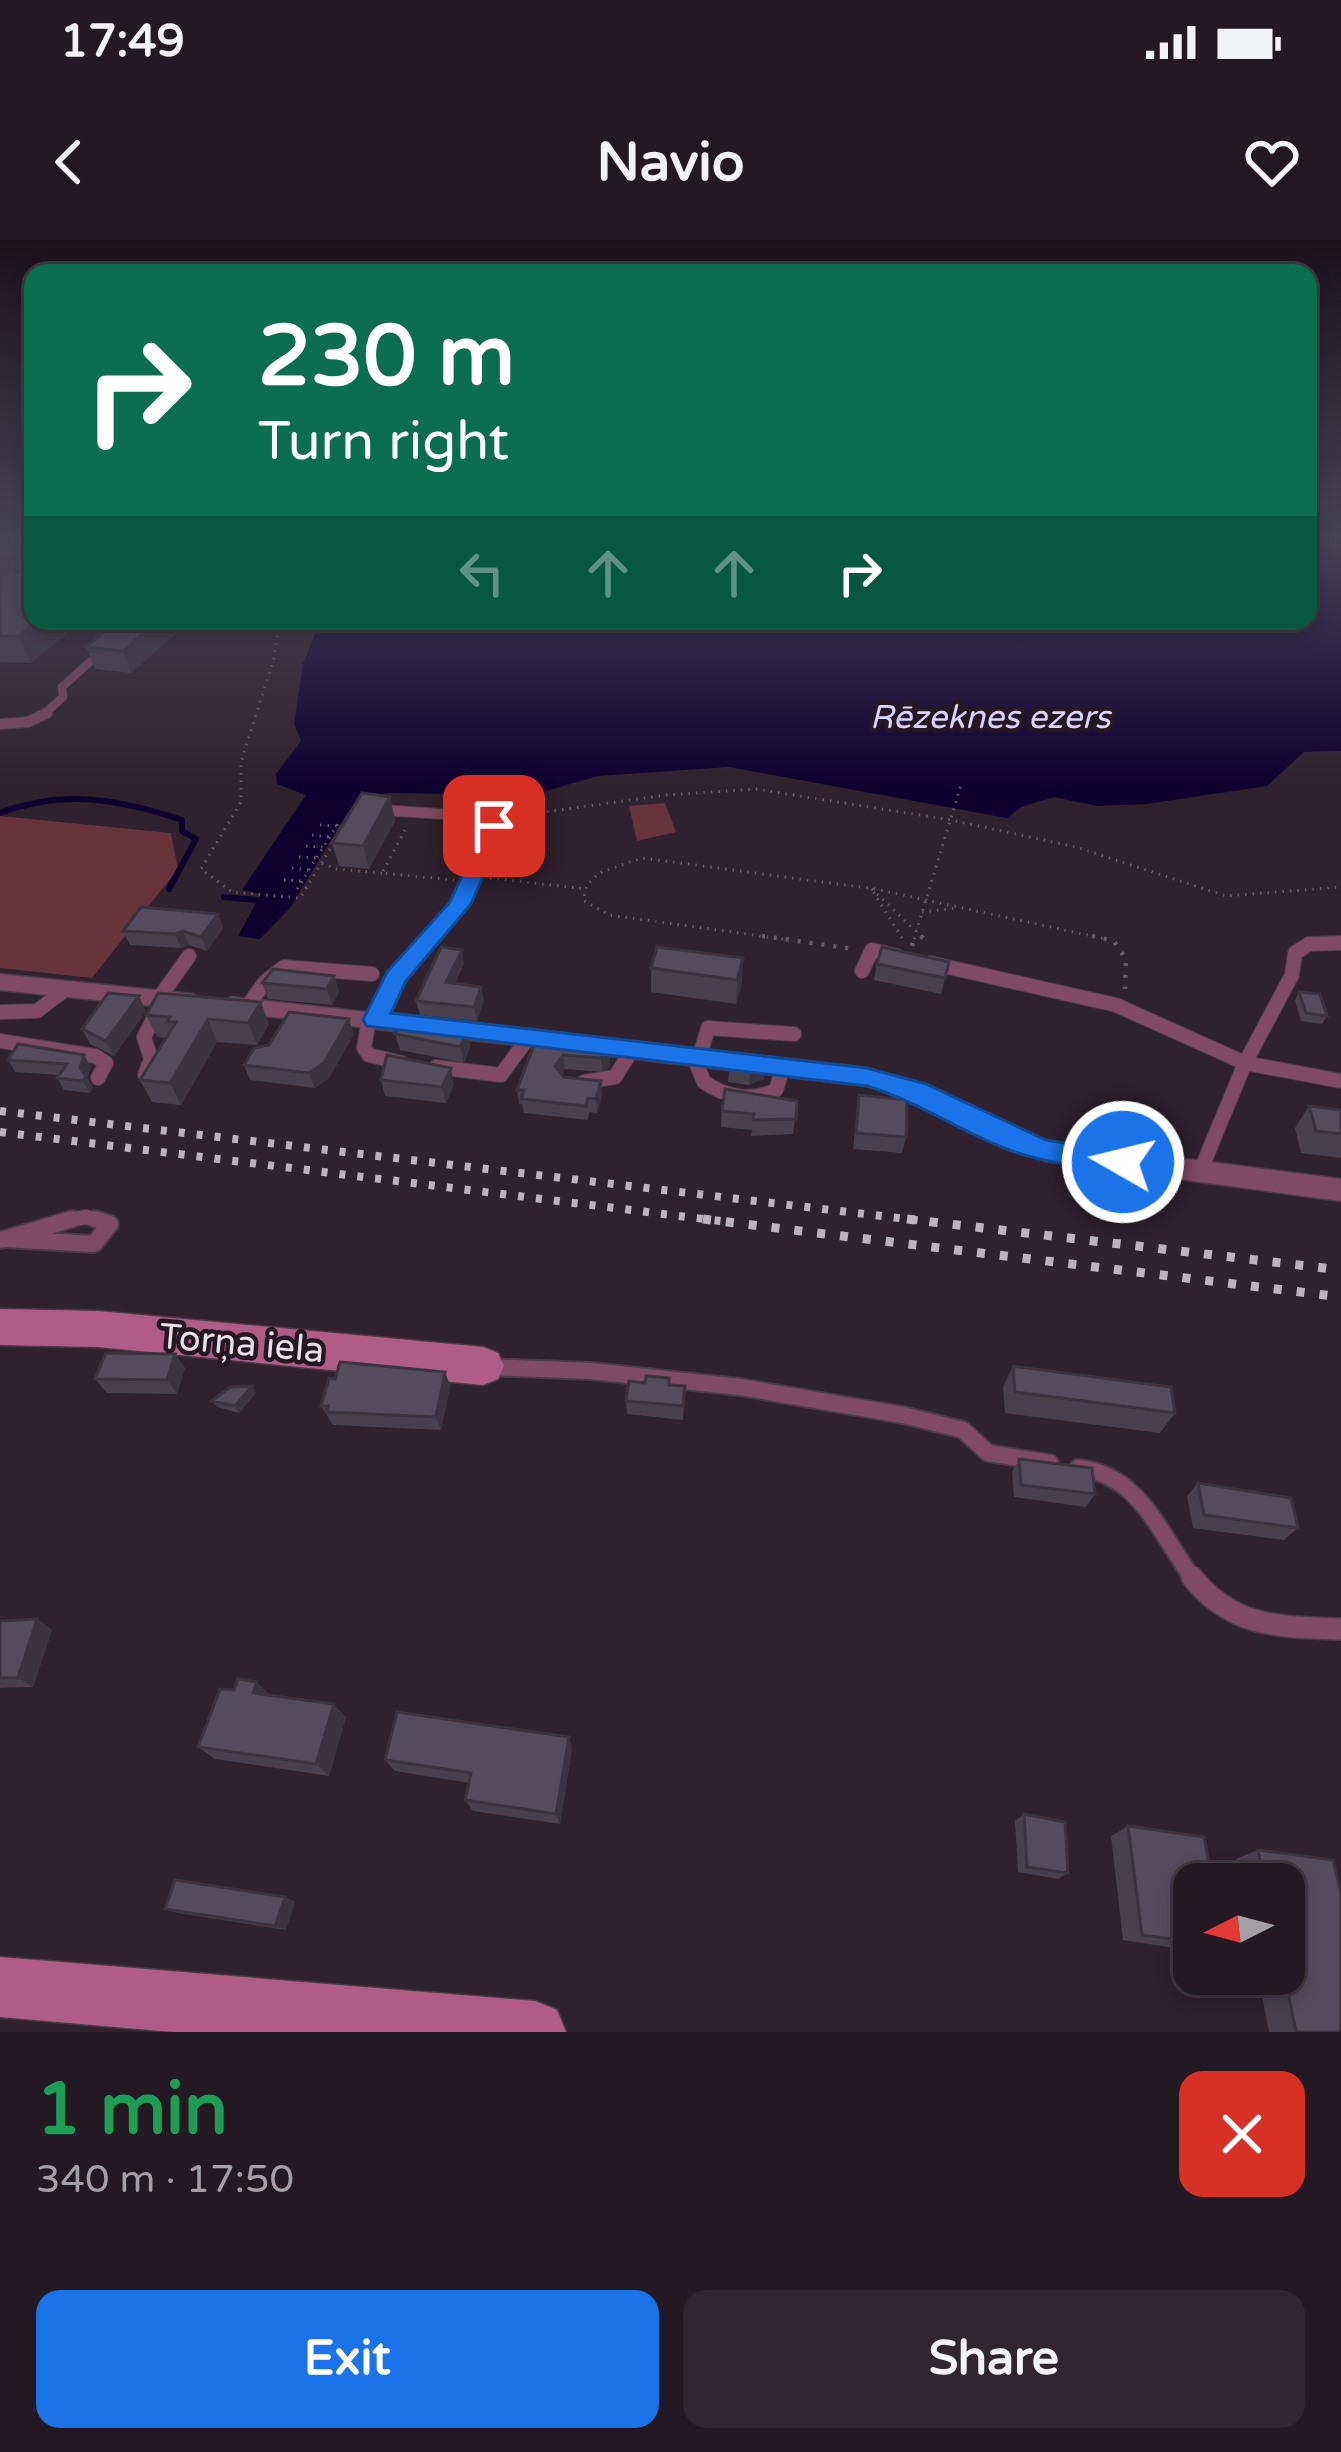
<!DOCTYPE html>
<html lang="en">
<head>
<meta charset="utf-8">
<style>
  :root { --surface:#231922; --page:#2f262f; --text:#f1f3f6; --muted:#a3a0a5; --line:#403840; --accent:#1a73e8 }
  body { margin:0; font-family:"Varela Round",sans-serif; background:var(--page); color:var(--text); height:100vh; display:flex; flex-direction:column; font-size:45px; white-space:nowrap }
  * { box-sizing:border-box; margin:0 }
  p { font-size:39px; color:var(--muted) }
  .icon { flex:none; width:66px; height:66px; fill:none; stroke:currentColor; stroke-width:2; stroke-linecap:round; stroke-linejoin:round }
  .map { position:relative; height:1792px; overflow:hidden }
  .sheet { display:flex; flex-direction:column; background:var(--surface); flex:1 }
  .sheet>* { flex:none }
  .guide { position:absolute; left:24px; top:24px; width:1293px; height:366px; border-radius:24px; box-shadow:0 6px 18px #0003,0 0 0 3px var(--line); background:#0b6e4f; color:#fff; overflow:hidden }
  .needle { width:78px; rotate:264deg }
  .buttons { position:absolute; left:1173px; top:1623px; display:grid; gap:24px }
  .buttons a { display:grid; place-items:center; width:132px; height:132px; border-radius:24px; background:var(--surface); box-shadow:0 6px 18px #0003,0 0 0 3px var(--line); font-size:60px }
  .pin { position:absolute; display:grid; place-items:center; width:102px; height:102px; color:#fff; margin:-51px; border-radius:24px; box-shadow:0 6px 18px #0006 }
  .me { position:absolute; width:132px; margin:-66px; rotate:278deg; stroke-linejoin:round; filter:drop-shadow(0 0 9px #0008) }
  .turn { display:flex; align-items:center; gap:42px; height:252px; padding:0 36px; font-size:54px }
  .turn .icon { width:156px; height:156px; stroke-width:2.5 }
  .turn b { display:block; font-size:84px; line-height:102px }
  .lanes { display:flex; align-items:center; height:114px; padding:0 36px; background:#0003; justify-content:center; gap:60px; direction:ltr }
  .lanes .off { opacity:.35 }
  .round { display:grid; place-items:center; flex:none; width:126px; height:126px; border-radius:24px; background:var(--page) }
  .head { display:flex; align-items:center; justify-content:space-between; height:204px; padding:0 36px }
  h1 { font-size:72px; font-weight:800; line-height:90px; color:#1e9e55 }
  .action { display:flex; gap:24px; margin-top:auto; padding:24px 36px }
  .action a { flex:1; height:138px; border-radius:24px; background:var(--accent); color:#fff; font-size:48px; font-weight:800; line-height:138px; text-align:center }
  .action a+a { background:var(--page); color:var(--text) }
  .status { display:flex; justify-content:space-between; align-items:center; height:84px; padding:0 60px; background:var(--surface); direction:ltr }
  .status svg { height:33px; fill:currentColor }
  header { display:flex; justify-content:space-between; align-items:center; height:156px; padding:0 36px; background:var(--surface); font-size:54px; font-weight:800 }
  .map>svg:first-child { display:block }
</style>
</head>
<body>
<div class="status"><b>17:49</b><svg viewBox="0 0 49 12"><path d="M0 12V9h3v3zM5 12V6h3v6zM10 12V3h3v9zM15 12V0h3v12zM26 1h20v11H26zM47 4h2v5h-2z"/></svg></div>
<header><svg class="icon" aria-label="back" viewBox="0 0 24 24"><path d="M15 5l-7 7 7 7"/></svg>Navio<svg class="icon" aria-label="heart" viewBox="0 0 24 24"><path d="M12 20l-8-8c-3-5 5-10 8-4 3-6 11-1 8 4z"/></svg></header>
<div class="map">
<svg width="1341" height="1792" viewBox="0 0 1341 1792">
  <rect width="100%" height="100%" fill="#2f212e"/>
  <path fill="#67333c" d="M665,563L676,592L637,601L629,566Z
    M0,576L171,593L178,629L92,738L0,728Z"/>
  <path fill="#0d002f" d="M1308,299L1341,311V511L1304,512L1267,546L1146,564L1097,566L1054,557L1021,567L1007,578L729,527L598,536L532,555L388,553L356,559L355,563L364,564L360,571L349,570L290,668L260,699L238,696L261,654L242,650L306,555L277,544L276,534L301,501L294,484L303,424L317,389L311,381H1308Z"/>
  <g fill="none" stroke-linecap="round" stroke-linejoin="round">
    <path stroke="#0d002f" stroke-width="6" d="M0,573C63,549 119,559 182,580V591L196,599L169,649
      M224,657L257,660"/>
    <g stroke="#493c48" stroke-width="9">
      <path id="lane-far4" d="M42,476L63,457L62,447L103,410"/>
    </g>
    <g stroke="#493c48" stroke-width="12">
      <path id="lane-far3" d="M0,484L28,482L47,473
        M381,570L458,575L494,586L460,664L430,699"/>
    </g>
    <g stroke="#493c48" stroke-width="16">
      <path id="lane-far2" d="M930,723L1116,765L1245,823L1341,841
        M862,731L872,710L897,716
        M159,758L189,716
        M247,767L265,742L284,727L372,734
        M0,772L37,771L66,749
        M369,779L364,808L369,815L402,823
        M375,780L396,738L432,696
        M0,801L95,816L106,823L98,838
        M436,827L501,835L528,798
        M783,827L776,850C753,862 725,857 704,842L697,825L708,788L794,794
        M145,835L151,819L144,797L159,768
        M584,842L615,837L632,810
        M1200,932L1245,823L1292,735L1295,713L1309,704L1341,703
        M57,982L86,977L104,982"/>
    </g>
    <g stroke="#493c48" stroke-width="20">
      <path id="lane-far1" d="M5,999L94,1004L110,984L95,979
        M5,999L72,979
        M0,1000L5,999
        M487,1127L591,1131L740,1147L903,1175L963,1190L988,1213L1050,1223
        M1078,1228C1139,1233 1161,1296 1194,1340"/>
    </g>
    <g stroke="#493c48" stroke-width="24">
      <path id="lane" d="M1192,1337C1232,1388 1281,1387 1341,1389"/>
    </g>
    <g stroke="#493c48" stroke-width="3">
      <path id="street" d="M0,734L193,754L205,762L193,770L0,750Z
        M231,757L867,828L922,845L1047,901L1341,939V961L1045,921L904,858L867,846L222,771L219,765Z"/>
    </g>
    <g stroke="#493c48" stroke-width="3">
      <path id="secondary" d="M0,1069L98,1071L483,1107L498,1113L504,1126L498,1139L483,1145L98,1107L0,1105Z
        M0,1717L535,1761L557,1770L566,1792H173L0,1777Z"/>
    </g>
    <path stroke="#685b67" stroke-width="3" stroke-dasharray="1.5 6" stroke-linecap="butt" d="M1320,299L1341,307
      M1314,307L1329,303
      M280,381L274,418L241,522V562L201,629L232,652L300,658L333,604
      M510,577L666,555L756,549L951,580L1076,607L1226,656L1341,647
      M320,585L337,586
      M405,590L382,633L454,640
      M312,595L330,597
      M306,606L323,607
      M299,617L317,618
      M322,623L336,629L382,633
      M292,628L309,630
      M490,638L586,649
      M284,640L302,641
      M297,649L341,579
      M922,672L958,668
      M902,698L871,648L924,699
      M783,699L609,675L583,660L587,645L599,633L642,618L875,649L1106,699
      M914,699L961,545"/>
    <path stroke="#685b67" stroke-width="4.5" stroke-dasharray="3 9" stroke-linecap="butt" d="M762,696L854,709
      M921,696L929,704
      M1092,696L1114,701L1126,719L1125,749
      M912,706L915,696"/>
    <use href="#lane-far4" stroke="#7f4a64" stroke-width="8"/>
    <use href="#lane-far3" stroke="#7f4a64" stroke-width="10"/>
    <use href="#lane-far2" stroke="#7f4a64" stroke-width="14"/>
    <use href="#lane-far1" stroke="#7f4a64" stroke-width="16"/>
    <use href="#lane" stroke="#7f4a64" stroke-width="21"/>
    <use href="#street" fill="#7f4a64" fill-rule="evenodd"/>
    <use href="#secondary" fill="#af5c87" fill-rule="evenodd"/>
    <path stroke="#bdb3bc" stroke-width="8" stroke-dasharray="6 12" stroke-linecap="butt" d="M0,871L932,982
      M0,892L728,982"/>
    <path stroke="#bdb3bc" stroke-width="9" stroke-dasharray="8 15" stroke-linecap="butt" d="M703,979L1341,1057
      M907,979L1341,1030"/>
  </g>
  <path fill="#48404f" d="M0,299H33V381H82L31,423L0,422V304H2Z
    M117,381H190L131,433L95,429L86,407Z
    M390,557L395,581L369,629L339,626L332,603Z
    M218,674L223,688L207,711L189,705L181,708L130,705L123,691Z
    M657,707L742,742L736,764L651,752V728Z
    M949,722L941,754L874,740L877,724Z
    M464,724L455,743L481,747L484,760L477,781L420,775L416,761Z
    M334,736L339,752L332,765L268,759L262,743Z
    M1299,752L1327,776L1322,784L1301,781L1295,760Z
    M146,771L114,816L90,804L82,789Z
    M146,775L269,784L257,805L217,802L181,865L152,862L140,840L166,798L157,797Z
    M468,791L470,807L464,823L400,810L395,794Z
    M354,794L329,838L315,848L250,840L244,825Z
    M536,800L609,812L610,827L602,832L565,829L562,834L564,837L602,855L597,873L589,872L588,880L524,873L522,864H519L517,850Z
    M84,815L91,827L87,838L93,848L90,853L64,850L57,838L59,835L15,832L8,820Z
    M730,819L765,823L764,839L749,845L728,842Z
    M381,840L454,844L446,863L385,856Z
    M859,855L906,897L902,913L853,909Z
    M797,861L793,894L751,896L752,890L721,887L722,871Z
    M1309,866L1341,870V918L1301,913L1295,888Z
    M175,1114L185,1128L177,1154L107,1153L95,1139Z
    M1013,1126L1175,1173L1160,1193L1005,1173L1003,1147Z
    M445,1132L450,1146L441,1190L333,1185L321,1166L335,1139Z
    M669,1145L685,1146L683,1180L627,1174L626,1161Z
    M252,1146L256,1153L239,1173L217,1167L212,1161Z
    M1019,1219L1095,1254L1086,1267L1014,1257L1012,1232Z
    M1198,1243L1298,1288L1284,1300L1193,1288L1187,1256Z
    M37,1379L52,1390L33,1447L0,1448V1381Z
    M271,1455L346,1477L329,1536L215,1519L198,1507Z
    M569,1497L572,1509L560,1584L473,1571L465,1560L469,1543L395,1531L385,1520Z
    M1024,1574L1068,1633L1058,1639L1018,1632L1015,1581Z
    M1128,1586L1194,1644V1711L1123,1700L1111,1596Z
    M1258,1610L1333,1620L1341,1653V1792H1269L1258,1734H1284V1644H1240L1236,1619Z
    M285,1657L295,1662L286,1690L178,1673L165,1669Z"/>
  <path fill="#3b3440" d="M38,381H82L31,423L19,396Z
    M158,381H190L131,433L123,411Z
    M390,557L395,581L369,629L363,606Z
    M218,674L223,688L207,711L201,697Z
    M183,691L189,705L181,708L175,694Z
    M462,710L464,724L449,756L446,742Z
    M743,718L742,742L736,764L737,740Z
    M334,736L339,752L332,765L327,749Z
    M481,747L484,760L477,781L474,767Z
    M139,756L146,771L114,816L106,801Z
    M261,762L269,784L257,805L248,783Z
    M208,779L217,802L181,865L170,843Z
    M349,779L354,794L329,838L315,848L309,833Z
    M468,791L470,807L464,823L460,807Z
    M609,812L610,827L602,832L601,818Z
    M84,815L91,827L87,838L93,848L90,853L83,841L80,828Z
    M563,815L565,829L557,840L555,826Z
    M765,823L764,839L749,845L750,830Z
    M451,828L454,844L446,863L442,847Z
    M601,841L602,855L597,873L596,859Z
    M175,1114L185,1128L177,1154L167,1140Z
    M445,1132L450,1146L441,1190L436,1177Z
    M252,1146L256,1153L239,1173L235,1166Z
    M37,1379L52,1390L33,1447L18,1438Z
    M257,1442L271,1456L253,1453Z
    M334,1464L346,1477L329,1536L316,1524Z
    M569,1497L572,1509L560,1584L556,1574Z
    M285,1657L295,1662L286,1690L275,1686Z"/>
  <path fill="#544b5c" stroke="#3b3440" stroke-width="3" d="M30,299H33V381H38L19,396H0V333L24,331L30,324L23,316L0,317V304H23Z
    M117,381H158L123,411L86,407Z
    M362,553L390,557L363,606L332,603Z
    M141,667L218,674L201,697L183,691L175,694L123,691Z
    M441,707L462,710L446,742L481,747L474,767L416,761Z
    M657,707L743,718L737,740L651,728Z
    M882,707L949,722L945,738L877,724Z
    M273,729L334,736L327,749L262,743Z
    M1299,752L1320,754L1327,776L1306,773Z
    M108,753L139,756L106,801L82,789Z
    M158,753L261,762L248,783L208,779L170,843L140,840L176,782H167L170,777L146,775Z
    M289,772L349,779L324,823L309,833L244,825L254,808L269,805Z
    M400,784L468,791L460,807L395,794Z
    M536,800L609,812L601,818L563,815L555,826L564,837L601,841L596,859L588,858L586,866L521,859L524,850H517Z
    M18,804L84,815L80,828L86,836L83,841L57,838L67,824L8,820Z
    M387,815L451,828L442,847L381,840Z
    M730,819L765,823L750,830L729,826Z
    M725,849L797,861L796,879L753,880L754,874L722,871Z
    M859,855L907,860L906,897L856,893Z
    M1309,866L1341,870V894L1316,891Z
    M106,1113L175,1114L167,1140L95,1139Z
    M340,1122L445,1132L436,1177L326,1172L328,1166H321L329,1138L335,1139Z
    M1013,1126L1171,1147L1175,1173L1015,1152Z
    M646,1136L669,1138V1145L685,1146L683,1166L626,1161L629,1141L645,1143Z
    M252,1146L235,1166L212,1161L230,1147Z
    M1019,1219L1092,1228L1095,1254L1021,1245Z
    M1198,1243L1291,1258L1298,1288L1204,1275Z
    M37,1379L18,1438H0V1381Z
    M238,1439L257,1442L253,1453L334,1464L316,1524L198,1507L220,1449L234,1450Z
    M397,1472L569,1497L556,1574L465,1560L471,1533L385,1520Z
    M1024,1574L1065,1582L1068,1633L1027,1627Z
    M1128,1586L1204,1597L1213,1644H1194V1702L1142,1695Z
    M1258,1610L1333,1620L1341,1653V1792H1296L1284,1734V1644H1265Z
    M175,1640L285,1657L275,1686L165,1669Z"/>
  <linearGradient id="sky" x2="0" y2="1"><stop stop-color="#1a1219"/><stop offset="0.54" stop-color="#474357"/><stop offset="1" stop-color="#474357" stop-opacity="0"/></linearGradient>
  <rect width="1341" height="550" fill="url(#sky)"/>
  <path fill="#1a73e8" stroke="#114b97" stroke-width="3" d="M494,580L505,586L471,664L406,741L391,773L867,828L926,844L1046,900L1132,914L1137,922L1132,929L1123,932C1082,927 1042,923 1004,908C957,889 916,861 867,846L367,786L363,780L387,732L450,662L484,586Z"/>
  <g text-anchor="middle" stroke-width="9" stroke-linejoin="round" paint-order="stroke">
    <g font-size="33" font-style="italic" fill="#d7d4ff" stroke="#251824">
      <text x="990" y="488">Rēzeknes ezers</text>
    </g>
    <g font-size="36" fill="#e9e0e8" stroke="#251824">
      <text transform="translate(242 1102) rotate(5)" y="13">Torņa iela</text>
    </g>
  </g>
</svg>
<div class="buttons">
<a><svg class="needle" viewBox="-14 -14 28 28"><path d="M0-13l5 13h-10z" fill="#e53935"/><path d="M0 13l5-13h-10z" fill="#a3a0a5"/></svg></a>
</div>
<div class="pin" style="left:494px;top:586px;background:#d93025"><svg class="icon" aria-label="arrive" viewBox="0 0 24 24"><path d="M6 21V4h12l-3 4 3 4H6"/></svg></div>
<svg class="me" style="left:1123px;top:922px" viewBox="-20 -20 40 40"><circle r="17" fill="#1a73e8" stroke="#fff" stroke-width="3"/><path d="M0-11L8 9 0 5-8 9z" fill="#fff"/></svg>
<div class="guide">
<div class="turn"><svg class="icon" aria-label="right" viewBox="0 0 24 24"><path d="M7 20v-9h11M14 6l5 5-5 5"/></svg><div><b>230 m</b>Turn right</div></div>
<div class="lanes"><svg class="icon off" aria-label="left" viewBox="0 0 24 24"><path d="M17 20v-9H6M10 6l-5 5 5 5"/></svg><svg class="icon off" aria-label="ahead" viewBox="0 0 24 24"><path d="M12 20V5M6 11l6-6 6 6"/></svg><svg class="icon off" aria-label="ahead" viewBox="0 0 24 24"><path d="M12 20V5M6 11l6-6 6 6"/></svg><svg class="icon" aria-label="right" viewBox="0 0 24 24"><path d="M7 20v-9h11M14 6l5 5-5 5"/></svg></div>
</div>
</div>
<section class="sheet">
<div class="head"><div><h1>1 min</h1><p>340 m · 17:50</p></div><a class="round" style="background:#d93025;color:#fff"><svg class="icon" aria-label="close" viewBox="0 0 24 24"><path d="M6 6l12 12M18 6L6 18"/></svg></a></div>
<div class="action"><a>Exit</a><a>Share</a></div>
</section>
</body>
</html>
